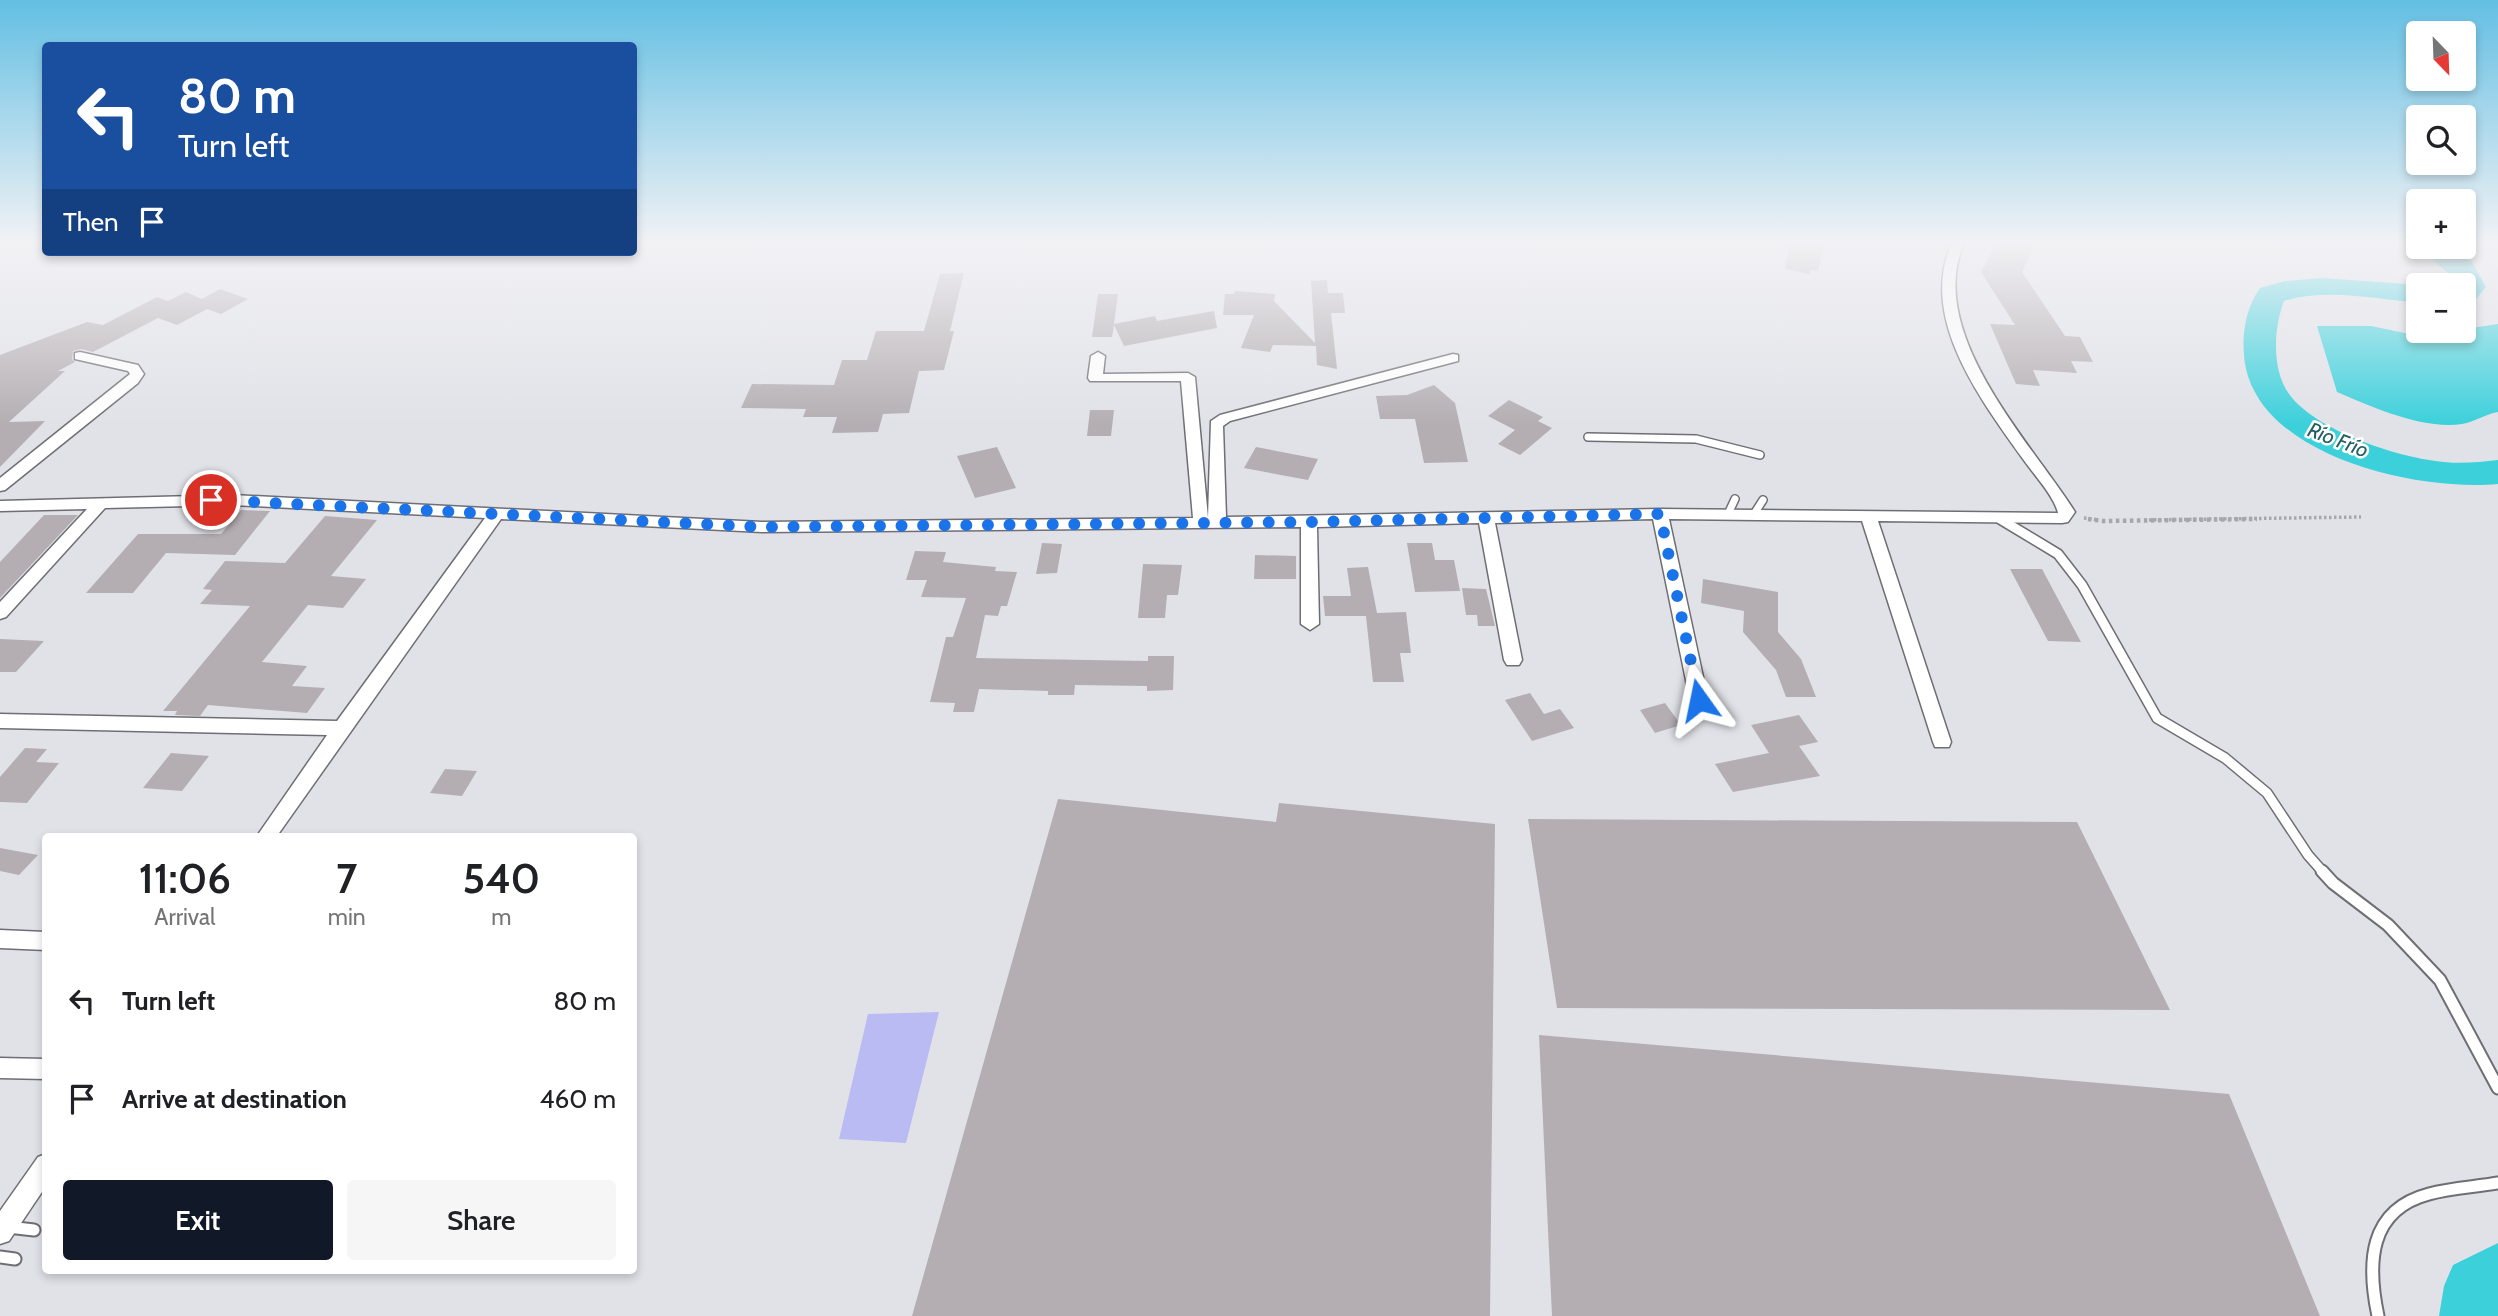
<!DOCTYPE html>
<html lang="en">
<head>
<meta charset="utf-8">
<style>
  :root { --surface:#fff; --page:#f6f6f6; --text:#202124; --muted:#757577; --accent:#111827 }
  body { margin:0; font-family:Cabin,sans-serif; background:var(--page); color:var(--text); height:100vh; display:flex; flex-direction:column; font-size:26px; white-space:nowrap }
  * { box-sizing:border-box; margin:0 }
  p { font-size:23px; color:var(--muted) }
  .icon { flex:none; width:38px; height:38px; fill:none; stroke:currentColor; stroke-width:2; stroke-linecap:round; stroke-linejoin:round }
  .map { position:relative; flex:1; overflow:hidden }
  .sheet { position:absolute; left:42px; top:833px; width:595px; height:441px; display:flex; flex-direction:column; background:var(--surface); border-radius:7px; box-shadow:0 4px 10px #0003 }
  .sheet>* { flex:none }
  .hud { position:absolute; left:42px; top:42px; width:595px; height:214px; border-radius:7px; box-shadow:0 4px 10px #0003; background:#1a4fa0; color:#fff; overflow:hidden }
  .needle { width:46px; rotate:157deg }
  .buttons { position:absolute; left:2406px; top:21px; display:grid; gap:14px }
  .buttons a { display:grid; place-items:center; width:70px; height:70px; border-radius:7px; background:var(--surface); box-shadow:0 4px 10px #0003; font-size:35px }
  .pin { position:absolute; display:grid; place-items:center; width:60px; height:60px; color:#fff; margin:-30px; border:4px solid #fff; border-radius:50%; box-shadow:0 2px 7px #0007 }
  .me { position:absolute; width:77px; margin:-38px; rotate:348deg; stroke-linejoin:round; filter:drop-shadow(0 0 5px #0008) }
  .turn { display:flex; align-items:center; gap:24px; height:147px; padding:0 21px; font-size:32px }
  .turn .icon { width:91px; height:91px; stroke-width:2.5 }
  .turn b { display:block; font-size:49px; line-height:60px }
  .then { display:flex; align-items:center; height:66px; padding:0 21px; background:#0003; gap:14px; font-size:26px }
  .eta { display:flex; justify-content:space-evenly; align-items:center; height:119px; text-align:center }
  .eta b { font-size:42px; font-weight:600; line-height:49px }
  .button { display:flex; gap:14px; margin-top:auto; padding:14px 21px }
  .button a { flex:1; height:80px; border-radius:7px; background:var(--accent); color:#fff; font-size:28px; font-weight:600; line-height:80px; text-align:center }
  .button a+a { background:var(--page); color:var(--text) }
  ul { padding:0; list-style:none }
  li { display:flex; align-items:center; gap:21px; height:98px; padding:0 21px }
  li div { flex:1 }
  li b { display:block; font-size:26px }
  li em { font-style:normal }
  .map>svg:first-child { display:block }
</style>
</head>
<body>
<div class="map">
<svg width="2498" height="1316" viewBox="0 0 2498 1316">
  <rect width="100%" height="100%" fill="#e1e2e8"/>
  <path fill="#babbf3" d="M939,1012L906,1143L839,1139L868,1014Z"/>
  <path fill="#3cd0db" d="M2498,324V412C2485,414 2475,422 2462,424C2423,430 2372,407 2337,392L2317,326H2371L2419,336Z"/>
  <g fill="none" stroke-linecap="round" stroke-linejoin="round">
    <path fill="#3cd0db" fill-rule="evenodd" d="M2419,247H2454L2472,262L2486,287L2475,300L2464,302V285H2454L2450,275Z
      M2322,278L2421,285H2418V303C2376,299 2326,288 2284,301C2273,330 2271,375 2293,399C2323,433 2400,458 2444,462C2462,464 2480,462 2498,460V484C2416,492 2251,455 2244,355C2242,332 2246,308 2260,288L2285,281Z
      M2498,1243V1316H2439L2444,1286L2453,1265Z"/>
  </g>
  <path fill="#b4aeb2" d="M1790,241H1825L1818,271L1811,270L1810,274L1785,269Z
    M1998,241H2037L2022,272L2065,336L2080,337L2093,362L2071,361L2077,373L2033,370L2040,386L2016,384L1990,324L2015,325L1981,272Z
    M964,273L950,331H954L944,370L919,371L909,413L883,414L878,432L832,433L837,417H803L806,409L741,408L752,384L834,385L842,360H867L876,331H924L940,274Z
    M1327,280L1328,293H1343L1345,313H1331L1337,369L1317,365L1316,346L1273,345L1270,352L1241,348L1254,315H1223L1225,294H1234L1235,291L1275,294L1274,301L1315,343L1311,281Z
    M220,289L248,299L221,314L207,309L177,325L158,318L93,352L81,349L73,351L72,359L75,362L58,371H65L9,422L45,421L0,467V355L87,322L103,325L157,297L168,301L186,292L202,299Z
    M1098,294H1118L1114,324L1155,316L1157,321L1214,311L1217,328L1124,346L1114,325L1112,337H1092Z
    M1434,385L1455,403L1468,462L1424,463L1415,419H1380L1376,396L1407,395Z
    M1509,400L1543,417L1538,421L1552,428L1520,455L1498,444L1515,430L1488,416Z
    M1090,410H1114L1111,436H1087Z
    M997,447L1016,488L975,498L957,456Z
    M1256,447L1318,459L1308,480L1244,468Z
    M241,510L270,511L235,555L166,553L133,593H86L138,534H221Z
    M44,515H78L0,598V562Z
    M325,516L377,520L331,576L366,579L343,608L308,605L262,662L307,666L292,686L325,688L307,713L208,705L200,716L175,715L177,711H163L250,606L200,604L212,590L203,589L225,561L285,563Z
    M1042,543L1062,544L1057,573L1036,574Z
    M1407,543H1432L1435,560H1454L1460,591L1415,592Z
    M915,551L946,552L943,562L996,567L995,571L1017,572L1007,606H1001L998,616L985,615L976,658L1148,661V656H1174L1173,690L1147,691V686L1075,685L1074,695H1048V691L979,689L974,712H953L955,703L930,702L946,637H953L966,598L921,597L927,580H906Z
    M1255,555L1296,556V579H1254Z
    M1143,564L1182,565L1178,595H1167L1165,618H1138Z
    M1368,567L1377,613L1406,612L1411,653H1400L1404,682H1373L1366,616H1325L1323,596H1351L1347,568Z
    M2010,569H2042L2081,642L2048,641Z
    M1703,579L1778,592V632L1801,659L1816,697H1786L1776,670L1743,632L1744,611L1701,603Z
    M1462,588L1486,589L1495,626H1478L1477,615H1466Z
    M0,639L44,641L16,672H0Z
    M1530,693L1544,714L1560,709L1574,728L1532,741L1505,700Z
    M1665,703L1681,725L1655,733L1640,710Z
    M1799,715L1818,742L1799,746L1820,776L1733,792L1715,764L1769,753L1751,725Z
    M25,748L47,749L36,762L59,763L27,803L0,802V777Z
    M171,753L209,756L182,791L143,788Z
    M445,769L477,771L462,796L430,793Z
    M1058,799L1276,822L1279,803L1495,824L1490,1316H912Z
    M1528,819L2077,822L2170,1010L1557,1008Z
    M0,848L38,855L19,875L0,871Z
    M1539,1035L2229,1094L2320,1316H1552Z"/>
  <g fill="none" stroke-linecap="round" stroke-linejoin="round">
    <g stroke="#6e6e74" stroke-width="10">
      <path id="service-far2" d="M1588,437L1696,439L1760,455
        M1728,514L1735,499
        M1754,514L1763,500
        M1997,517L2003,520"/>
    </g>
    <g stroke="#6e6e74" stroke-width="12">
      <path id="service-far1" d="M2000,519L2058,554L2082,585L2157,718L2225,758L2267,793L2308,855L2323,872"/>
    </g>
    <g stroke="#6e6e74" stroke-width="15">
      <path id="service" d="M2322,871L2333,883L2388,925L2440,980L2498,1088
        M8,1227L34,1230
        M0,1257L15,1259
        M2378,1316C2367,1264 2368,1210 2429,1194C2451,1188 2475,1187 2498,1183"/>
    </g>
    <g stroke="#6e6e74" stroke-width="3">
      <path id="minor" d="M1953,241H1965C1923,331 2030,441 2075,512L2068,522L2062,523L1878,521L1951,742L1949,747H1935L1933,742L1862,521L1669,519L1708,700L1705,705H1693L1690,700L1653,519L1495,523L1522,660L1519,665H1507L1504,660L1479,523L1317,527L1319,624L1310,630L1301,624V527L762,532L501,519L277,836H257L327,735L0,728V714L337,721L485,518L233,505L105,508L6,617L0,619V602L87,509L0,511V501L233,495L762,522L1193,518L1181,381H1090L1088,378L1091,356L1098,352L1105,356L1103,374L1188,373L1195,377L1208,518L1211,421L1220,415L1453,354L1458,355V361L1230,421L1223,426L1226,517L1660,509L2058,513C2054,496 2034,475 2023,459C1982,401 1916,316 1953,241Z
        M80,352L138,365L144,374L138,383L5,490L0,491V478L130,374L128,371L75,359V353Z
        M0,930L46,932V950L0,948Z
        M0,1058L46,1059V1079L0,1078Z
        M46,1154V1186L9,1241L0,1244V1211L38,1157Z"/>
    </g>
    <path stroke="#a6a7ac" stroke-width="3.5" stroke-dasharray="2.5 2.5" stroke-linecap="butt" d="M2084,518L2099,520
      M2144,520L2361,517"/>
    <path stroke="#a6a7ac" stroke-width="4.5" stroke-dasharray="3.5 3.5" stroke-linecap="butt" d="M2088,519L2103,521L2257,519"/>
    <use href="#service-far2" stroke="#fff" stroke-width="7"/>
    <use href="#service-far1" stroke="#fff" stroke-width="9"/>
    <use href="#service" stroke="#fff" stroke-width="11"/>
    <use href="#minor" fill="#fff" fill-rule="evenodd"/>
  </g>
  <linearGradient id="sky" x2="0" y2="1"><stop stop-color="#63bfe3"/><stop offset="0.57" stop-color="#f2f2f5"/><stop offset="1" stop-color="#f2f2f5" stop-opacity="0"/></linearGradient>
  <rect width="2498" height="425" fill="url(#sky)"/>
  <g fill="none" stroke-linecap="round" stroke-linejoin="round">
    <path stroke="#1a73e8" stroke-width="12" stroke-dasharray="0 21.6" d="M211,500L762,527L1309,522L1660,514L1699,700"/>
  </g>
  <g text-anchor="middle" stroke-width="5" stroke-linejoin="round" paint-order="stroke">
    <g font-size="21" font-style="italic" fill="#245f63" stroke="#fff">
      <text transform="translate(2338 440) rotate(21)" y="7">Río Frío</text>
    </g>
  </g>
</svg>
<div class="buttons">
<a><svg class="needle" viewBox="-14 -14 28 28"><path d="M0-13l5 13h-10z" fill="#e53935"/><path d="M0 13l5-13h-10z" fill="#757577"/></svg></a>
<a><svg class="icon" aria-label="search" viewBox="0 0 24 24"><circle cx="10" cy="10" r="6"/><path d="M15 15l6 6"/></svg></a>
<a>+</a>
<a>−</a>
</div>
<div class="pin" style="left:211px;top:500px;background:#d93025"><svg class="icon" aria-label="arrive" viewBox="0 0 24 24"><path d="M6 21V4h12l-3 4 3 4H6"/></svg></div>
<svg class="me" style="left:1699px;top:700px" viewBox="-20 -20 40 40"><path d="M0-17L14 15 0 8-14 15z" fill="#1a73e8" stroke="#fff" stroke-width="4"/></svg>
<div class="hud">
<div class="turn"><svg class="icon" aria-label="left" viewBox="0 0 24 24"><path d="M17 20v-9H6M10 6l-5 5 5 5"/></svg><div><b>80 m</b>Turn left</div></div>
<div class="then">Then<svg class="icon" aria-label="arrive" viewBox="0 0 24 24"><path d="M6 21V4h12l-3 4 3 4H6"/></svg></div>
</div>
<section class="sheet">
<div class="eta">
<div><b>11:06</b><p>Arrival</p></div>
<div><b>7</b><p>min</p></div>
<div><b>540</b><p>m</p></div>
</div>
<ul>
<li><svg class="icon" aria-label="left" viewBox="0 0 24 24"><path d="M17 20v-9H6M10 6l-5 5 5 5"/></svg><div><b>Turn left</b></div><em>80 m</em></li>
<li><svg class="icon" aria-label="arrive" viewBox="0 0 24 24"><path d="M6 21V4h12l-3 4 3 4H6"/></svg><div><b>Arrive at destination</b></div><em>460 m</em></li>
</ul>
<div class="button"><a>Exit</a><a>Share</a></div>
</section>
</div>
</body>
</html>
